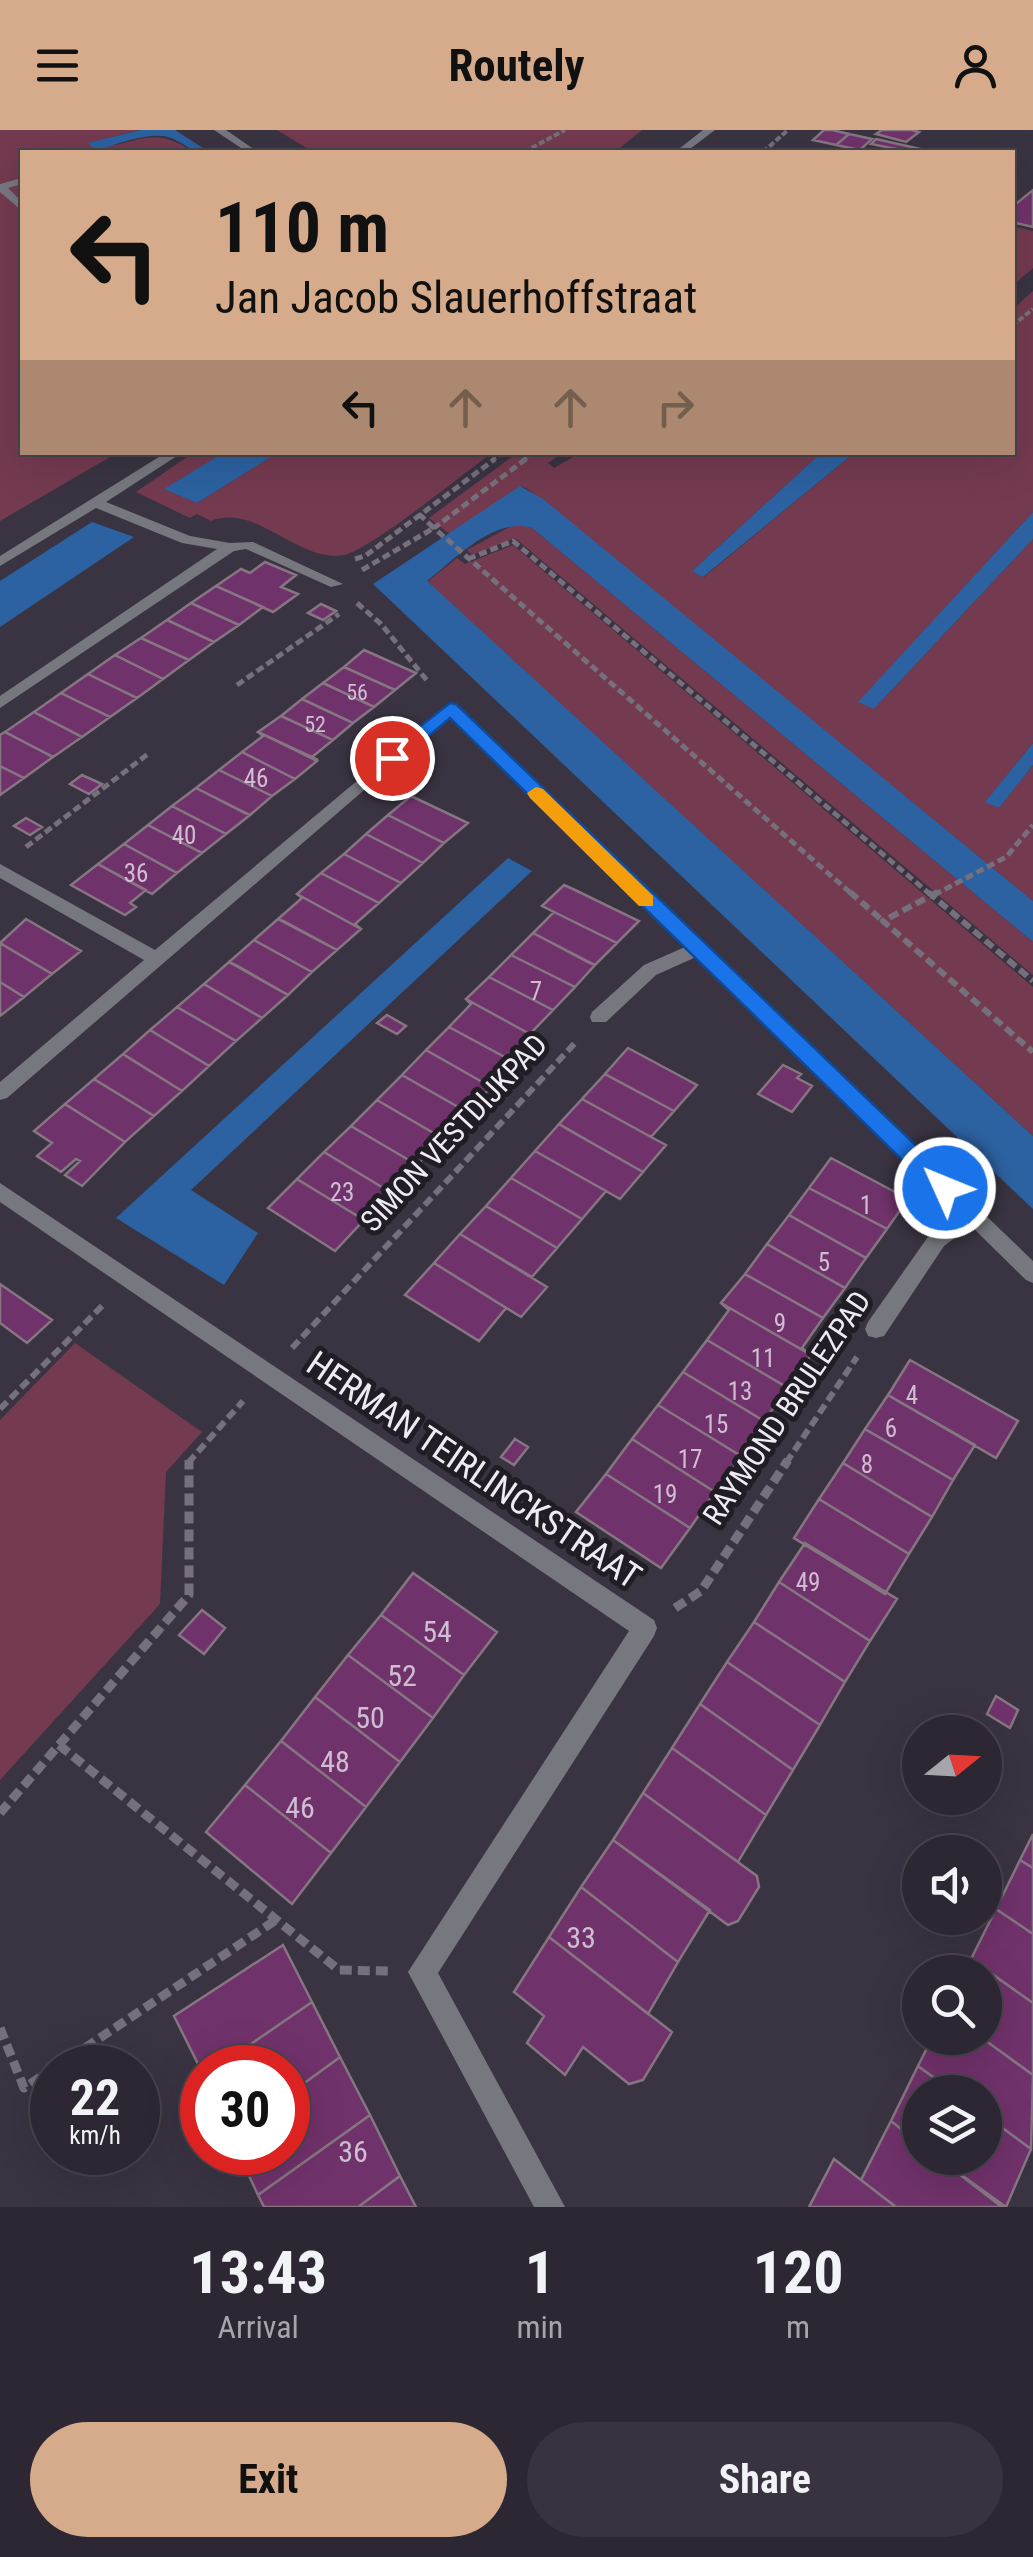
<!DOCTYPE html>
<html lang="en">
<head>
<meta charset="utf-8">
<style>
  :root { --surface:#2c2732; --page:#38333e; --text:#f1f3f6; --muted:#a6a5ac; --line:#48444d; --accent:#d6ab8b }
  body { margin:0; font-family:"Roboto Condensed",sans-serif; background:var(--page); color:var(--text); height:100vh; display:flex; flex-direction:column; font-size:38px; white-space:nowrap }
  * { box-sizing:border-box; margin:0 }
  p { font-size:32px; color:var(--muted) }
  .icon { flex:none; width:55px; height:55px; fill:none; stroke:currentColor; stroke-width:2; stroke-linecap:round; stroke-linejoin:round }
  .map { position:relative; height:2077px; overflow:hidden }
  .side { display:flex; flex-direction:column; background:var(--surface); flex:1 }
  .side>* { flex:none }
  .banner { position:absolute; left:20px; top:20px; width:995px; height:305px; border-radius:0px; box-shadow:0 10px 40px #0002,0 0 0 2px var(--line); background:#d6ab8b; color:#111; overflow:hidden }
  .needle { width:65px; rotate:72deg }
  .buttons { position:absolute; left:902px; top:1585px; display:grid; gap:20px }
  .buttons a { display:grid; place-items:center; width:100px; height:100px; border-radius:50%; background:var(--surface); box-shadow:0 10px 40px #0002,0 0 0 2px var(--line); font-size:50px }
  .speed { position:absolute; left:30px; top:1915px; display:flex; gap:20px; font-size:50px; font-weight:700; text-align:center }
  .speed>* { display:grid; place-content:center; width:130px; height:130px; border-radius:50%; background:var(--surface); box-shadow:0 10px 40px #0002,0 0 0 2px var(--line); line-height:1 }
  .speed small { font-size:25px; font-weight:400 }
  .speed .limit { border:15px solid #d22; background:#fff; color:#111 }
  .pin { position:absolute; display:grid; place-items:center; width:85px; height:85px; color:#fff; margin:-42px; border:5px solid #fff; border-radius:50%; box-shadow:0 2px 10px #0007 }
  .me { position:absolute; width:110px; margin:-55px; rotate:314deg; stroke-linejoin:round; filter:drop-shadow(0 0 8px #0008) }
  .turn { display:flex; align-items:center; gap:35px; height:210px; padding:0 30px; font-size:45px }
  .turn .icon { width:130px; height:130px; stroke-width:2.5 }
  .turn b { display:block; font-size:70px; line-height:85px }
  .lanes { display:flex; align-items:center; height:95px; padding:0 30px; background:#0003; justify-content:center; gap:50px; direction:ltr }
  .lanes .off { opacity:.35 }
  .eta { display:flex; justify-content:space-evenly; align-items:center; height:170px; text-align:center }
  .eta b { font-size:60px; font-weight:700; line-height:70px }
  .cta { display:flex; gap:20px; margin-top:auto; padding:20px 30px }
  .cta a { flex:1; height:115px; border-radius:60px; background:var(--accent); color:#111; font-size:40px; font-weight:700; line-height:115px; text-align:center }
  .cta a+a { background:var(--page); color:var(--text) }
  header { display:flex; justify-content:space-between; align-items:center; height:130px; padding:0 30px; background:var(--accent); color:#111; font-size:45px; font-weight:700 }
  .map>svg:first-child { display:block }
</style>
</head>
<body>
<header><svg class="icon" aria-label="menu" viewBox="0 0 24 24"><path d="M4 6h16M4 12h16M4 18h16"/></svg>Routely<svg class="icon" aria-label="person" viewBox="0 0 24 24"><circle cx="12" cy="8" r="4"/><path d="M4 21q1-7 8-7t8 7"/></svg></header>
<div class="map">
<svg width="1033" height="2077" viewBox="0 0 1033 2077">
  <rect width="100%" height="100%" fill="#3a3442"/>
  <path fill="#743a50" d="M0,0H140L108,8L115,15C152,6 160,1 194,22H22V322L117,323L0,391Z
    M277,0H642L615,22H313Z
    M1012,96L1033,101V138L1013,155Z
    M1033,161V382L859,572L875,578L1033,409V613L986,671L999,678L1033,635V771L528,359L520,356L451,405L429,388L517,323H563L548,333L554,338L580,323H821L692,441L704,447L854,323L1012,322L1013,179Z
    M193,323H223L165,359L197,373L277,323H492C464,343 370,420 344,425C298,433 257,373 211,391L197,384L190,388L136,362Z
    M517,393L532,398L1033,812V845L515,408L472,425L467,420Z
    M513,415L1033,857V1006L427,452L457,428L465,434Z
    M75,1213L202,1302L166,1342L160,1474L0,1650V1290Z"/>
  <path fill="#2c62a1" d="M140,0H175L209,22C191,23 186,14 171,8C151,0 116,15 96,20L88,13Z
    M223,323H277L197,373L164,359Z
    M821,323H854L703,447L692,441Z
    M520,356L543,369L1033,771V812L532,398C495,386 454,430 427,451L1033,1006V1079L373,454Z
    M1033,382V409L874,579L858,572Z
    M92,392L134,407L0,497V451Z
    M1033,613V635L999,678L985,672Z
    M508,728L532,741L191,1060L258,1103L224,1155L116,1088Z"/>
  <path fill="#70326b" stroke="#857682" stroke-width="2.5" d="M824,0H832L849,4L836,15L813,10Z
    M882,0H912L919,2L906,12L876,4Z
    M849,4L872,9L860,20L836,15Z
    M876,9L929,21L911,22L871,14Z
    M1033,60V97L1012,92V77Z
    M265,432L296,445L281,457L298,464L273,482L216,456L241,439L250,443Z
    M216,456L263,477L239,495L191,473Z
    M191,473L239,495L214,512L167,490Z
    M321,474L336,481L323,490L308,483Z
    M167,490L214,512L189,530L141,508Z
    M141,508L189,530L163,549L115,525Z
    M364,520L416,543L395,560L344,537Z
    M115,525L163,549L137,568L88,544Z
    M344,537L395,560L374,577L323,553Z
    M88,544L137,568L110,587L61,563Z
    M323,553L368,574L374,577L353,593L302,569Z
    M61,563L110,587L82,607L34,582Z
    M302,569L353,593L333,610L281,586Z
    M34,582L82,607L53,627L5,602Z
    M281,586L333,610L312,627L318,630L258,602Z
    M5,602L53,627L24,648L0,636V605Z
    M258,602L317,631L295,649L242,622L263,606Z
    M242,622L295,649L272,666L219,640Z
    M0,636L24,648L0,665Z
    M219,640L272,666L250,685L196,658Z
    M82,645L102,654L89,664L70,654Z
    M196,658L243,682L250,685L226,704L172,676Z
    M411,666L468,693L444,713L388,685Z
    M172,676L226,704L202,723L148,695Z
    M388,685L444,713L423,733L366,704Z
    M26,688L42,697L30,705L14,696Z
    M148,695L202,723L177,743L124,714Z
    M366,704L372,707L423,733L401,753L344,724Z
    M124,714L177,743L152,764L98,734Z
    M344,724L401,753L379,773L321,743Z
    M98,734L146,760L130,773L136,777L125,785L71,755Z
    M321,743L379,773L355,794L361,799L297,764Z
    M564,755L575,760L639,791L617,813L542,776Z
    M297,764L361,799L337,820L278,789L302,768Z
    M554,782L617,813L595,835L533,803Z
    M26,789L81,821L52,844L0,813Z
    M278,789L285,792L337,820L312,842L254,810Z
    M533,803L588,832L595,835L575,857L511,825Z
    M254,810L312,842L288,865L229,832Z
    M0,813L52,844L24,867L0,852Z
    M511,825L575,857L553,880L489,847Z
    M229,832L236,835L288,865L262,888L204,854Z
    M489,847L553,880L531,903L537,908L466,869Z
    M0,852L24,867L0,886Z
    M204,854L262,888L236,911L177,877Z
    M466,869L537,908L514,932L449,897L471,874Z
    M177,877L184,881L236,911L209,936L150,900Z
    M387,885L406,896L397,904L377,893Z
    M449,897L514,932L491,957L426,920Z
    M150,900L209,936L182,961L123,924Z
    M628,918L697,955L674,981L605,944Z
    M426,920L491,957L467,982L402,945Z
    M123,924L129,928L182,961L154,986L94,949Z
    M783,935L801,944L797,948L812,956L792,982L758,964Z
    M605,944L612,948L674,981L651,1007L582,969Z
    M402,945L467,982L442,1008L377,970Z
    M94,949L154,986L125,1012L65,974Z
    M582,969L651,1007L666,1015L643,1042L559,994Z
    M377,970L442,1008L417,1035L351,996Z
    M65,974L125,1012L82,1056L65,1045L80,1031L76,1029L61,1042L37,1026L52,1013L34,1001Z
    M559,994L567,999L643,1042L620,1069L535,1021Z
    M351,996L417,1035L390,1062L324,1022Z
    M535,1021L606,1061L582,1089L511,1048Z
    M324,1022L390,1062L364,1090L297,1049Z
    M831,1028L908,1069L887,1099L809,1058Z
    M511,1048L582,1089L557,1118L486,1076Z
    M297,1049L364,1090L335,1121L268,1078Z
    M809,1058L887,1099L866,1128L789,1085Z
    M486,1076L557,1118L532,1147L460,1104Z
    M789,1085L866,1128L845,1158L767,1114Z
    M460,1104L547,1157L521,1187L434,1133Z
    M767,1114L845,1158L823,1188L745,1144Z
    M434,1133L506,1178L479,1211L405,1165Z
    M745,1144L823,1188L802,1218L811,1225L721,1173Z
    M0,1154L52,1190L27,1213L0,1193Z
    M721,1173L811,1225L788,1258L707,1210L729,1180Z
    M707,1210L788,1258L764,1291L683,1242Z
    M910,1230L1018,1291L996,1328L888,1265Z
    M683,1242L764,1291L741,1326L658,1275Z
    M888,1265L975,1315L953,1350L865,1299Z
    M658,1275L741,1326L715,1362L632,1309Z
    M865,1299L953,1350L932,1387L843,1333Z
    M515,1309L528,1317L514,1335L501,1327Z
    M632,1309L715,1362L690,1398L606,1344Z
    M843,1333L932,1387L909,1424L819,1369Z
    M606,1344L690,1398L661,1438L576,1382Z
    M819,1369L909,1424L885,1464L794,1408Z
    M805,1413L897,1469L870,1511L779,1452Z
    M413,1443L497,1502L464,1545L381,1485Z
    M779,1452L870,1511L845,1552L754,1492Z
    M202,1480L225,1498L204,1524L179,1505Z
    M381,1485L464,1545L433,1588L348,1525Z
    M754,1492L845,1552L820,1595L727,1532Z
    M348,1525L433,1588L400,1632L315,1567Z
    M727,1532L820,1595L793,1640L700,1574Z
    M996,1566L1018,1580L1010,1598L987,1584Z
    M315,1567L400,1632L366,1677L281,1611Z
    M700,1574L793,1640L766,1685L672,1618Z
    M281,1611L366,1677L331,1723L245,1655Z
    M672,1618L766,1685L738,1732L643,1663Z
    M245,1655L331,1723L292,1774L206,1702Z
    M643,1663L757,1746L759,1757L738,1791L728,1795L613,1710Z
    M1033,1704V1738L1020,1730Z
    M613,1710L710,1780L678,1832L581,1757Z
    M1020,1730L1033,1738V1804L996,1779Z
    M581,1757L678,1832L648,1884L549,1807Z
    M996,1779L1033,1804V1873L971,1829Z
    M549,1807L672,1902L643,1950L629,1954L583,1917L565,1945L527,1913L544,1886L514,1862Z
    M283,1815L312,1872L216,1938H202V1942L174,1886Z
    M971,1829L1033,1873V1945L982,1908H985V1842H964Z
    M312,1872L340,1927L288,1965V1938H216Z
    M932,1908H982L1033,1945L1031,2019L985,1985V1962H954L918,1936Z
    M340,1927L370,1985L258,2065L238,2022H288V1965Z
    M918,1936L954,1962H920V2014L891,1991Z
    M370,1985L400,2046L358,2077H264L258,2065Z
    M985,1985L1031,2019L1006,2077L938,2028H985Z
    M891,1991L920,2014V2028H938L1002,2077H896L861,2050Z
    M834,2029L861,2050L896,2077H809Z
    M400,2046L416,2077H358Z"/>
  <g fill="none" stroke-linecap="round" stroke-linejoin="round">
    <path stroke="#75707c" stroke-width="4" stroke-dasharray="6 2.5" stroke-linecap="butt" d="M524,22L565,0
      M763,22L788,0
      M1012,196L1033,179
      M491,331L504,322
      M522,331L535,322"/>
    <path stroke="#75707c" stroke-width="5" stroke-dasharray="8 4" stroke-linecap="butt" d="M526,329L434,398L853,765
      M355,429L365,426L495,329
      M468,429L513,411L931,765
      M362,440L434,398L419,384
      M357,473L381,494L429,553
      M237,555L339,484
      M26,717L148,624
      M934,765L1006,727L1033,695"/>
    <path stroke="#75707c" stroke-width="6" stroke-dasharray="10 5" stroke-linecap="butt" d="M850,762L883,791
      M928,762L1033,851
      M938,762L883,791L1033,922
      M292,1218L576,912
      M0,1279L105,1173
      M188,1333L243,1271
      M786,1333L857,1227"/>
    <path stroke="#75707c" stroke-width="9" stroke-dasharray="12 6" stroke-linecap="butt" d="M675,1478L701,1461L788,1330
      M59,1615L339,1840L388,1841
      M0,1683L189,1465V1330
      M0,1898L24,1958L52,1939
      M55,1938L276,1790"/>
    <path fill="#77787f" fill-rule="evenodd" d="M22,48V54L8,58L22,72V81L0,62V54Z"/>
    <path fill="#77787f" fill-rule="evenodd" d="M214,0H226L258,22H247Z
      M703,0H715L686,22H675Z
      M167,322H183L106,372L190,406L230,413L253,412L343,454L331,457L246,419L234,421L0,578V566L217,419L182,413L96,378L0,436V426Z
      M450,573L456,575L1033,1131V1153L1026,1150L971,1096L944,1116L884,1206L876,1208L868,1206L865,1199L868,1192L930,1104L957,1084L696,827L656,845L606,892H592L590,887L592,882L644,835L685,817L450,586L7,968L0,970V952L144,830L0,748V734L155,820Z
      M0,1053L654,1490L657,1498L654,1506L438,1843L565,2077H534L408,1842L629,1501L0,1072Z"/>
  </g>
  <path fill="#1a73e8" stroke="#114b97" stroke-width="2.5" d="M450,573L456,574L953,1051L956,1058L953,1064H937L450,588L398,632H385V624Z"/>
  <path fill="#f59e0b" d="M536,657L543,659L653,766V776H639L530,668L527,663Z"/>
  <g text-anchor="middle" stroke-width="10" stroke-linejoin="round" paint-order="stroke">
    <g font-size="22" fill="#cfbdd2">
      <text x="357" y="570">56</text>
      <text x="315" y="602">52</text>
    </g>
    <g font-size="25" fill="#cfbdd2">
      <text x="256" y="657">46</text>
      <text x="184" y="714">40</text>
      <text x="136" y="752">36</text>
      <text x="536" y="870">7</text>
      <text x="342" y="1071">23</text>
      <text x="866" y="1084">1</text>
      <text x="824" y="1141">5</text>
      <text x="780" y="1202">9</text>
      <text x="763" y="1237">11</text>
      <text x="740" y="1270">13</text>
      <text x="912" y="1274">4</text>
      <text x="716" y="1303">15</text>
      <text x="891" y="1307">6</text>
      <text x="690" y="1338">17</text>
      <text x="867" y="1343">8</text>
      <text x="665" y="1373">19</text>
      <text x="808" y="1461">49</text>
    </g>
    <g font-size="30" fill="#efebf4" stroke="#201d24">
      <text transform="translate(454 1003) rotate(-47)" y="10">SIMON VESTDIJKPAD</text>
      <text transform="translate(787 1278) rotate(-56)" y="10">RAYMOND BRULEZPAD</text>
    </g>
    <g font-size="30" fill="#cfbdd2">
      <text x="437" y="1512">54</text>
      <text x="402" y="1556">52</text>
      <text x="370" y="1598">50</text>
      <text x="335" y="1642">48</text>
      <text x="300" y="1688">46</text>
      <text x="581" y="1818">33</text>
      <text x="353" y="2032">36</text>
    </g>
    <g font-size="35" fill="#efebf4" stroke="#201d24">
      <text transform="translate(474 1340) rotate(34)" y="12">HERMAN TEIRLINCKSTRAAT</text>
    </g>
  </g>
</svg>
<div class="buttons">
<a><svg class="needle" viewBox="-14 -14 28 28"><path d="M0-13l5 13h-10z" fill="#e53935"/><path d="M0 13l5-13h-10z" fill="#a6a5ac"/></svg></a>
<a><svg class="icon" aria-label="sound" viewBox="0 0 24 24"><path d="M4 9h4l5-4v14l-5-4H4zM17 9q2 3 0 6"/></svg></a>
<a><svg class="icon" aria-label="search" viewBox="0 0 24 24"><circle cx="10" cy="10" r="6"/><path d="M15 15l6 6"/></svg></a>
<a><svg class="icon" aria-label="layers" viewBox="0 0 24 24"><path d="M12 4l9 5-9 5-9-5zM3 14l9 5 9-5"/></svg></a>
</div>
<div class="speed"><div>22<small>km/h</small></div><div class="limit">30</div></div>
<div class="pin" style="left:392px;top:628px;background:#d93025"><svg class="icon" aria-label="arrive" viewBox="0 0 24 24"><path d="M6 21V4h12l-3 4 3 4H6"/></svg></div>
<svg class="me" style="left:945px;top:1058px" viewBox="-20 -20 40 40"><circle r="17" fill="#1a73e8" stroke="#fff" stroke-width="3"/><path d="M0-11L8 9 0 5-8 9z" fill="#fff"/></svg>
<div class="banner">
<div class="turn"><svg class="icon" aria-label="left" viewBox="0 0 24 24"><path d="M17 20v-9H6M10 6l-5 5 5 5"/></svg><div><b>110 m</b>Jan Jacob Slauerhoffstraat</div></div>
<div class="lanes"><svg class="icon" aria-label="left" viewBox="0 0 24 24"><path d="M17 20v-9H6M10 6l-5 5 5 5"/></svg><svg class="icon off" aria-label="ahead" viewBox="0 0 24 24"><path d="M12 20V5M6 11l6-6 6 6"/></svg><svg class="icon off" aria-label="ahead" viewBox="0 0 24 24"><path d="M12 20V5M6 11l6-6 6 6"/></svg><svg class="icon off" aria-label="right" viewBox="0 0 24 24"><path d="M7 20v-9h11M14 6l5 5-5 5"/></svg></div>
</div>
</div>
<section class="side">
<div class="eta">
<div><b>13:43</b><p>Arrival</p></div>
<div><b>1</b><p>min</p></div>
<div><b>120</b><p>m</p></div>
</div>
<div class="cta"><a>Exit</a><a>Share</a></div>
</section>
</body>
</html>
